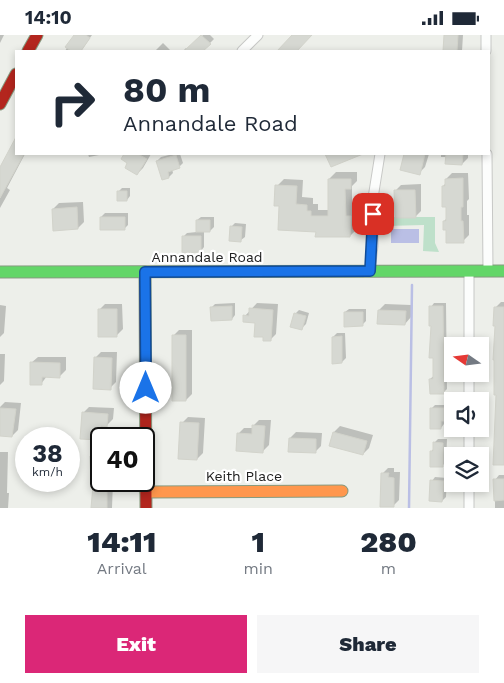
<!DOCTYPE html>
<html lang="en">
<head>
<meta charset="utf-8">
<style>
  :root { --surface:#fff; --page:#f6f6f7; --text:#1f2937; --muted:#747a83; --accent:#db2777 }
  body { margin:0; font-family:"Work Sans",sans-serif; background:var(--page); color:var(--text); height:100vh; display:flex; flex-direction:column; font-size:19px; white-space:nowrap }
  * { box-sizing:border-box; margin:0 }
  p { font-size:16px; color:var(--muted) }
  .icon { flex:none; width:28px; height:28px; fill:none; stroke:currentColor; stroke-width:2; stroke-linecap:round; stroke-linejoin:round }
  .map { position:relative; height:473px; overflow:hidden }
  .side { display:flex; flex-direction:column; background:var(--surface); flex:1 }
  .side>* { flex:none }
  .top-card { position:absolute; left:15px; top:15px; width:475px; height:105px; border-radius:0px; box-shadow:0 2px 8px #0003; background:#fff; color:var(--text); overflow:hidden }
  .needle { width:32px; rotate:284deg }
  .fabs { position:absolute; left:444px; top:302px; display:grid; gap:10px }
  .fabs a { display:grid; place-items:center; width:45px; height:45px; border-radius:0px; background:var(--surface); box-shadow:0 2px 8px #0003; font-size:25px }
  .speed { position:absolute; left:15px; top:392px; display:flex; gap:10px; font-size:25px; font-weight:700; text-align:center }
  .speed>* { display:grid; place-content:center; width:65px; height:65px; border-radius:50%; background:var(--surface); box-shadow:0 2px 8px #0003; line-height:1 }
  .speed small { font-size:12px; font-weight:400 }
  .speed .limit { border:2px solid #111; border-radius:8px; background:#fff; color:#111 }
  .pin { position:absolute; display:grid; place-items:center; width:42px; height:42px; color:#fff; margin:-21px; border-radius:10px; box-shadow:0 2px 8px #0006 }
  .me { position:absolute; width:55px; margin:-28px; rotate:0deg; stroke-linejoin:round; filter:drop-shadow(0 0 4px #0008) }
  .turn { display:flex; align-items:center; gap:18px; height:105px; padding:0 25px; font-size:22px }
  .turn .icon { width:65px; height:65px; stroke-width:2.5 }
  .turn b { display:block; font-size:35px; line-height:42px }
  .eta { display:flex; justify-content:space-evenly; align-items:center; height:85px; text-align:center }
  .eta b { font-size:30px; font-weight:800; line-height:35px }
  .primary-button { display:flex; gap:10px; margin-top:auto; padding:10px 25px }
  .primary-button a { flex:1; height:58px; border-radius:0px; background:var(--accent); color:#fff; font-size:20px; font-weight:800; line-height:58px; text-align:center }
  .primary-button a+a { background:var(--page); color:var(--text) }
  .status { display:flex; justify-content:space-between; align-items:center; height:35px; padding:0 25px; background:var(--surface); direction:ltr }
  .status svg { height:14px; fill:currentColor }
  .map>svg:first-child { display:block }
</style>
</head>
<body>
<div class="status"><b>14:10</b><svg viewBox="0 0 49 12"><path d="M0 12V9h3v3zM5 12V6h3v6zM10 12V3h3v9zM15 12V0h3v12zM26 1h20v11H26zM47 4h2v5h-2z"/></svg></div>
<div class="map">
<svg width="504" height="473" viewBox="0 0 504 473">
  <rect width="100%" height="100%" fill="#edefea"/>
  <path fill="#bee0ca" d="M385,182H435V208L439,217L423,216L424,190L385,191Z"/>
  <path fill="#babfe5" d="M391,194H419V208H391Z"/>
  <path fill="#0003" d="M0,0H4L0,8Z
    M75,0H92L81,16H65Z
    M203,0H210L214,4L202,16H183L186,13L187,15Z
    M445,0H463L462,16H445Z
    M163,8L171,16H155Z
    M16,104V119H25L7,153L10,155L0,173V134Z
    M88,119H104L89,122Z
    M125,119H151L143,133L137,139L129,127L122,124Z
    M173,119H180L183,128L179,132L172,134L173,138L169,142L162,143L157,126L161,122Z
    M406,119H429L425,132L419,138L402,134Z
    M441,119H468V123L462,129L447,122H441Z
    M336,137H357V146L352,151V175H357V194L350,201L317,196L281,170L277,151L284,144L303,145L302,162L313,163V169H318V175H329V144Z
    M452,138H468L469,164L467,166V180H469V200L463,206L447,194L444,186L447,183L448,171L443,151L446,148V144Z
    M421,149V176L415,182L395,156L401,150Z
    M122,153H130V161L127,165L118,157Z
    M83,167L84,187L78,193L53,174L59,168Z
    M105,178H128V190L124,194L101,182Z
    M201,182H214V192L210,196H204V212L201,216L183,202L187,198L197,197V185Z
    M235,188L246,189L245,202L241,205L231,192Z
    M501,267H504V429L497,358L496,272Z
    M235,268V280L232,284L212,272L215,269Z
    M257,268L278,269L276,299L270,305L257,287L245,281Z
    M434,268H446L447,354L443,358L430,344L435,340L431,272Z
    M105,269H122L123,294L117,300L99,275Z
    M385,269L411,270V282L405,289L379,275Z
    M0,270L6,271L4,298L0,302Z
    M349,274H366V286L362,290L345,277Z
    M299,275L309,278L306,289L302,293L295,279Z
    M179,295H192V359L186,365L173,301Z
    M337,298H345L346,323L342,327L333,302Z
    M101,317H117L116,347L110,353L95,323Z
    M0,319H5L4,346L0,350Z
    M38,322H66V335L60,341H47L41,349L31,328Z
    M5,367L21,368L18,395L12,401L0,400V372Z
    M435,370H447V381L445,384L444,389L441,393L431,374Z
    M89,372L114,373L113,384L106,391V398L100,404L83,378Z
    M188,382L205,383L203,418L197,424L182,388Z
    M259,385H271L269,410L263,416L238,399L244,393H253V391Z
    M340,391L373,400L369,413L363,419L331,410L334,397Z
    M296,397L322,398L321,411L315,417L290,403Z
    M438,404H447L446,427L442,431L431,417L434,413V408Z
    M97,416H101V446H113L112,473H92L94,449L91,422Z
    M0,417H8L7,458H9L8,473H0Z
    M388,433H394V437H400L399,465L393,471L382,439Z
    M499,440H504V473H495V445Z
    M435,442L447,443L446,462L442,466L432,446Z"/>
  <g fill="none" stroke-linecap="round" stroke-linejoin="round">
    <path stroke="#babfe5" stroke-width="2.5" d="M409,473L412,250"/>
  </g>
  <path fill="#d6d8d2" stroke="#d2d3cb" d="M74,0H86L90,3L81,16H71L65,12Z
    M201,0L211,9L203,16H184Z
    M292,0H312L297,16H277Z
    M444,0H458L457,16H443Z
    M16,102V119H24L0,163V132Z
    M124,119H138L147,124L137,140L125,133L127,128L121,124Z
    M325,119H363L331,132Z
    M404,119H425L420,140L400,135Z
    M446,119H463L462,130L445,129Z
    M176,120L180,133L168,137L169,143L162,145L156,126Z
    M463,143V172H461V186H463L464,208H446V195H443V186H446V172H442V151H445V144Z
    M328,144H351V154H345L346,181H351L350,202H315L316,197L278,195L279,171H274L275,150L297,151L296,169L307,170V176H311V181H328Z
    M394,155H415L416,183H395Z
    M117,156H127V166H117Z
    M77,172L78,194L53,196L52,174Z
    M100,182H125V195H100Z
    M196,185H210V197H196Z
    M230,191L242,192L241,207L229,206Z
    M182,201H201V217L182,218Z
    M232,271V285L211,286L210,272Z
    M429,271H443L444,359H430L429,344H433V323H429L431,291H429Z
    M494,272H504V430H493L496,360H494V325H493L495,291H493Z
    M249,273L273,275L271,306H263V302H254L255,288L243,287V280L249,281Z
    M98,274H117V302H98Z
    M378,275L406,276L405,290L377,289Z
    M344,277H363V291L344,292Z
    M294,278L306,281L302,295L290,292Z
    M172,300H186V366H172Z
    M342,301V328L332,329V302Z
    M94,322L112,323L111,355L93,354Z
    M30,327L60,328V343L42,342V350H30Z
    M0,373L16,374L12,402L0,401Z
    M430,373H444V386H441V394H430Z
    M82,377L108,379L107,392L101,391L100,405L80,404Z
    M180,387L199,388L197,425L178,424Z
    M252,390L265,391L263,418L236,416L237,398L252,399Z
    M333,397L367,406L363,420L329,411Z
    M289,403L316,404V418L288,417Z
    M433,407L443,408V432H430V416H433Z
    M90,421H101V446H107V473H91L93,450H91Z
    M381,438H389L388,442L394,443V472H380Z
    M493,444H504V465L494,466Z
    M430,445L444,446L442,467L429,466Z"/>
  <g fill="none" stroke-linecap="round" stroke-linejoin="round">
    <g stroke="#c7c8c6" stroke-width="11">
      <path id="street" d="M486,0V16
        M242,16L258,0
        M487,119L488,236
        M370,236L373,211V163L380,119
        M469,236V311
        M469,339V366
        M469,394V421
        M469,449V473"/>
    </g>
    <g stroke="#879b80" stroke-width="13">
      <path id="fast" d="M0,237L504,236"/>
    </g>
    <g stroke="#879b80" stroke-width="13">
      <path id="slow" d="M146,457L342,456"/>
    </g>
    <g stroke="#879b80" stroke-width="13">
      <path id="jam" d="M28,16L37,0
        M0,69L16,39
        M145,237L146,473"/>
    </g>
    <use href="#street" stroke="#fcfdfc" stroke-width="9"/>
    <use href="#fast" stroke="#63d668" stroke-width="11"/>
    <use href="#slow" stroke="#ff974d" stroke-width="11"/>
    <use href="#jam" stroke="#b3261e" stroke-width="11"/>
  </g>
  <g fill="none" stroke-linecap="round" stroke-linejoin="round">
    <g stroke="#114b97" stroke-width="12">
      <path id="route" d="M146,353L145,237L370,236L373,179"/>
    </g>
    <use href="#route" stroke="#1a73e8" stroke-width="9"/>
  </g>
  <g text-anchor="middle" stroke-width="4.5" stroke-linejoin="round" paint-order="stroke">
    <g font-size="14" fill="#212121" stroke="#fff">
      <text x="207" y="227">Annandale Road</text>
      <text x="244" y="446">Keith Place</text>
    </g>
  </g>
</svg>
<div class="fabs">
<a><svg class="needle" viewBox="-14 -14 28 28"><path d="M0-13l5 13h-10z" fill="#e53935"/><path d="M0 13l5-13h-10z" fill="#747a83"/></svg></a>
<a><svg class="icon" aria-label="sound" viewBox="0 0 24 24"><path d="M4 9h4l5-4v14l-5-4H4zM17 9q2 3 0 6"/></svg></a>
<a><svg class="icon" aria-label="layers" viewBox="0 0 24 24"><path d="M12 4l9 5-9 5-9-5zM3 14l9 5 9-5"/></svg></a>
</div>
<div class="speed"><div>38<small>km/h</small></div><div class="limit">40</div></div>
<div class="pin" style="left:373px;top:179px;background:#d93025"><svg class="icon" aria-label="arrive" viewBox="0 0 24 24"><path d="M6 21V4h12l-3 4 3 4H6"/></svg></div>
<svg class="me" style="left:146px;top:353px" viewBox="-20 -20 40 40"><circle r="19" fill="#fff"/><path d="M0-13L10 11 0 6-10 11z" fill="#1a73e8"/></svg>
<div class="top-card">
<div class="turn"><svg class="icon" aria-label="right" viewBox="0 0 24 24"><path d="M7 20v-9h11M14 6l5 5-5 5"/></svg><div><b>80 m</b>Annandale Road</div></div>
</div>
</div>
<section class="side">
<div class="eta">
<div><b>14:11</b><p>Arrival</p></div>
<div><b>1</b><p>min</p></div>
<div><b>280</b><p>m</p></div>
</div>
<div class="primary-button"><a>Exit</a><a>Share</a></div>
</section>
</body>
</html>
